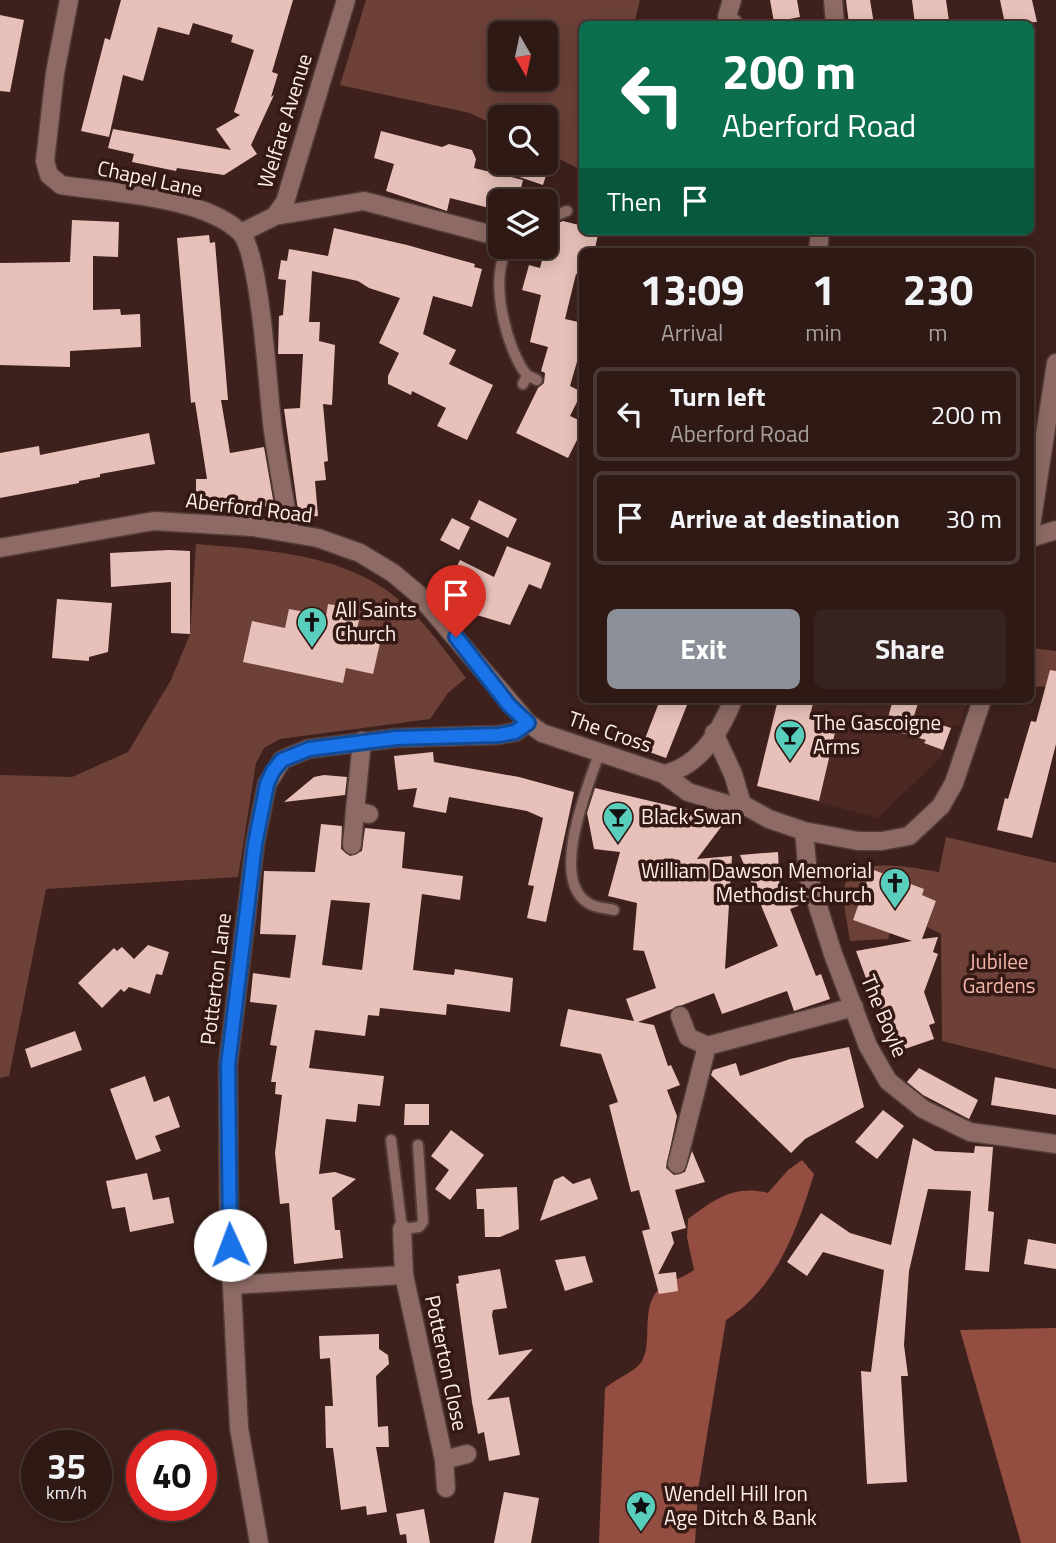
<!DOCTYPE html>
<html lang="en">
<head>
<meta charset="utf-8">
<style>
  :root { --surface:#2e1915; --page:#36221e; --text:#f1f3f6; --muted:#a7a0a0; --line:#493834; --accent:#8c9099 }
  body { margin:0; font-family:"Titillium Web",sans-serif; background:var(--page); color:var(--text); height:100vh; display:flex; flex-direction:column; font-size:26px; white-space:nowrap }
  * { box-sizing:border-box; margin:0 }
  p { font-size:23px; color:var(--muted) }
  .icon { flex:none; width:38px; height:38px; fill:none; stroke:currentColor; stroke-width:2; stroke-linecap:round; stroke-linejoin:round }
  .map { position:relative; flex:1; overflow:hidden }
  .side { position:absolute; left:579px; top:248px; width:455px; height:455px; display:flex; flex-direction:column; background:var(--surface); border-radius:10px; box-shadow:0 4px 18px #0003,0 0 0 2px var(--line) }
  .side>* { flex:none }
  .banner { position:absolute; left:579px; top:21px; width:455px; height:214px; border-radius:10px; box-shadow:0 4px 18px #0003,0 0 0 2px var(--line); background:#0b6e4f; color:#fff; overflow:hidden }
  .needle { width:46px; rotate:171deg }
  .buttons { position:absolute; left:488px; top:21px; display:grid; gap:14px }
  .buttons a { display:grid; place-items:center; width:70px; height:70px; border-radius:10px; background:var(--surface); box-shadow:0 4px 18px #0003,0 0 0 2px var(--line); font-size:35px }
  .speed { position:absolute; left:21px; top:1430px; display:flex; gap:14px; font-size:35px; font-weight:700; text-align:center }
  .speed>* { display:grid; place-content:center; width:91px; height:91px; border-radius:50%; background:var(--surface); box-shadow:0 4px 18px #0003,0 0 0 2px var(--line); line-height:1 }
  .speed small { font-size:18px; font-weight:400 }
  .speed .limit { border:10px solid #d22; background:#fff; color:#111 }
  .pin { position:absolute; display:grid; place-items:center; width:60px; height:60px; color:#fff; margin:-72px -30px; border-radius:50% 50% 50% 0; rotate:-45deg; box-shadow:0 0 7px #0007 }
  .pin .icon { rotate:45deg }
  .me { position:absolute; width:77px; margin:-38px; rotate:358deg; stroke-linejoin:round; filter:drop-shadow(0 0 5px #0008) }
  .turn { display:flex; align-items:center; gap:24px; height:147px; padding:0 28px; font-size:32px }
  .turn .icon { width:91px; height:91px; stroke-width:2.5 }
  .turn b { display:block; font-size:49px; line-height:60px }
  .then { display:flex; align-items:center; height:66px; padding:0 28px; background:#0003; gap:14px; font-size:26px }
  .eta { display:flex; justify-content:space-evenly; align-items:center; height:119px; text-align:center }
  .eta b { font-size:42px; font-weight:700; line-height:49px }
  .cta { display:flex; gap:14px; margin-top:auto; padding:14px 28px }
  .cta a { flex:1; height:80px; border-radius:10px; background:var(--accent); color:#fff; font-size:28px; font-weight:700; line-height:80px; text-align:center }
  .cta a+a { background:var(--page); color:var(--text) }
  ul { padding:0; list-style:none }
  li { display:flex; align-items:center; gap:21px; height:94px; margin:0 14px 10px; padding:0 14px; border:4px solid var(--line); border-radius:10px }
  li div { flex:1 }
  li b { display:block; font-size:26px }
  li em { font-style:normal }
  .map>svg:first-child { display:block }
</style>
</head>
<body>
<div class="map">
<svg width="1056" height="1543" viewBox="0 0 1056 1543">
  <rect width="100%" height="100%" fill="#3e211c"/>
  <path fill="#4b2821" d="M776,700H968L960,726L953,724L941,757L878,818L757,786Z"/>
  <path fill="#6d4138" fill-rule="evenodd" d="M366,0H640L634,24H583V171L546,152V117H500V128L470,113L340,85ZM546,33V79H500V33Z
    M196,544C266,550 349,553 404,604C428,626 446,652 466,678L448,693L430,719L280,739L264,748L256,763L238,877L46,889L9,1076L0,1078V775L72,777L128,752L171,680L190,634Z
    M1031,648L1056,651V686L1031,687Z
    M946,837L1056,863V1069L942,1041L941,934L927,927L936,901L922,895L924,889L871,870L853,920L890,933L888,939L850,941C848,925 843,908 844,892C844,852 915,868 939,872Z"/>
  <path fill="#934e41" d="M802,1160L814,1174C797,1229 777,1288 726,1320L698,1490L695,1543H599L605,1388C615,1380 627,1375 637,1367C656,1351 639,1312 657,1291C666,1281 682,1279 694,1270L687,1237L688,1219C713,1200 735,1184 768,1193L788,1170Z
    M1056,1328V1543H1021L960,1330Z"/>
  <path fill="#e7c1b9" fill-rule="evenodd" d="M121,0H293L272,72L278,74L271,97L274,95L251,145L257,154L224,175L177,168L176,171L132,162L134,154L108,148L113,129L231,150L216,129L240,115L234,112L254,50L231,42L233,35L193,23L189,35L158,27L143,81L123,75L109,137L81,131L105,38L110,40Z
    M770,0H797L800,17L774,22Z
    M846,0H870L874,24H849Z
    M912,0H946L949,21L915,24Z
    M1000,0H1032L1037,22L1005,24Z
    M0,15L24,20L10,92L0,91Z
    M381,131L442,147L449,144L472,150L476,159L474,168L523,180L518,201H495L493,209L450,198L447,211L386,191L394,164L374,158Z
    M488,163H550L543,185L487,166Z
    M72,220L119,222L118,257L93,256V310L120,309L121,315L140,314L141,347L70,351V367L0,365V263L70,262Z
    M563,221L583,226V231H599L594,252H583V276L576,274L565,319L583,323V341L570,386L582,392L570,416L583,422V428L568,458L516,433L538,388L544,383L545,373L541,371L548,347L530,342L541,295L522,290L529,265L540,268L547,241L552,242L556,224Z
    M334,228L407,245L475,264L474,267L482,269L472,307L433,296L423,334L456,350L449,364L493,385L467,440L437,426L446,408L412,391L411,395L388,384V376L399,353L379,343L400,298L369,288L358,281L312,271L309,322H320L319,341L335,345L332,405L323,404L328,461L324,462L326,480L315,481L318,516L299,518L284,409L300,408L303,354H278L279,316L283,315L286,280L278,279L281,260L287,261L289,249L328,256Z
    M209,235L210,243L215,242L228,400H221L230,453L264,447L274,505L238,511H196V479H207L195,402L191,403L177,238Z
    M149,433L155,464L100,474V477L79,481V483L0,498V453L39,446L40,455Z
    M479,500L517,519L508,538L470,519Z
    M452,518L470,527L459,550L440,540Z
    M507,546L551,563L541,589L529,584L510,625L470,613L441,598L460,560L494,577Z
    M169,550L190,551V634L171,633V582L111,587L110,553Z
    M57,599L112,603L108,652L89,657V661L52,658Z
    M328,604L347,607L345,617L359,620L355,638L380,643L373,674L346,668L343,683L243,662L252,621L285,628L289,609L326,616Z
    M1050,670L1056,671V744L1032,838L997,830L1005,798L1008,799L1031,721L1036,722Z
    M660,700H689L666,758L641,749Z
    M778,700H814L809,719L837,724L819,801L757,786Z
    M893,700H919L914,716L951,728L943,750L924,743L926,740L885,728Z
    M433,752L434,762L519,777L574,792L546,922L527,918L534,886L528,885L543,818L527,811L449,797L446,813L413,807L417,788L398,790L394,756Z
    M324,775L347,777L345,795L284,802L314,777Z
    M595,788L727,819L697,859L732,856L725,969L778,946L740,855L778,852L780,892L790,888L798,906L790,909L816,976L821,974L830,999L794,1011L787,991L722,1014L714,993L638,1022L654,1025L668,1066L671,1065L680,1085L667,1090L677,1116L666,1168L674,1175L685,1172L692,1151L705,1182L675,1190L686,1228L671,1232L674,1243L658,1274L676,1272L678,1291L659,1294L642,1231L650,1229L639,1190L631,1192L609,1105L618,1102L601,1054L560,1046L568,1009L634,1021L626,999L656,988L644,951L633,950L637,903L608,896L620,852L594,849L587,813Z
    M321,824L342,826L341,849L350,856L362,851L365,828L405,832L402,868L463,876L460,900L422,894L413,970L454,975L455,969L513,978L510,1012L447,1004L446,1015L380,1008L379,1016L368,1015L365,1036L315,1030L309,1068L384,1076L380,1106L358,1104L356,1122L326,1119L319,1174L335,1172L356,1179L332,1198L335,1230H340L343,1258L294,1264L289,1203L280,1204L275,1153L282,1095L275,1094L276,1082H271L277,1046L270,1045L277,1005L250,1002L253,973L290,978L296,935L260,934L264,871L315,872ZM331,900L370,903L362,970L322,965Z
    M871,869L924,889L922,895L936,901L922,939L938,937L933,952L938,954L924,992L935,1023L929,1025L934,1039L893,1053L872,980L867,981L856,951L912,941L853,920Z
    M148,945L169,952L162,975L156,974L150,994L129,987L124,992L121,989L102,1008L78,983L114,948L117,951L122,947L134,959Z
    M75,1031L82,1050L31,1068L25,1049Z
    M849,1047L864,1107L805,1139L791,1153L711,1075L713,1070L736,1063L740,1076L790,1059Z
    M919,1068L978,1100L969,1119L923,1095L907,1082Z
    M145,1076L154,1102L169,1096L180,1127L155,1136L161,1151L136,1160L110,1089Z
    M995,1077L1056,1089V1115L991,1105Z
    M405,1104H429V1125H404Z
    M883,1110L904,1126L877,1159L855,1142Z
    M451,1130L484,1155L450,1200L435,1189L449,1170L431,1156Z
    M913,1138L935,1151L974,1153L975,1146L993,1147L988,1211L994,1212L989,1272L965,1270L971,1191L928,1189L909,1271L904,1345L908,1376H901L907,1482L867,1484L861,1371L871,1372L884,1270L823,1252L807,1276L787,1262L821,1213L850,1233L891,1245Z
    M147,1173L153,1200L169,1197L174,1223L130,1232L125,1207L112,1209L106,1181Z
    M563,1176L573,1184L590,1178L598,1199L540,1221L554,1180Z
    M517,1187L519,1229L500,1237H485L484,1209H477L476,1189Z
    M1028,1239L1056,1244V1269L1024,1264Z
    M585,1256L593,1282L565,1291L555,1260Z
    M500,1269L507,1308L493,1310L492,1315L499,1355L533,1349L487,1400L509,1397L520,1455L489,1461L484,1432L478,1434L472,1402L456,1284L459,1283L458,1276Z
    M379,1334V1349L388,1355L389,1364L376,1376L378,1427L388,1426L389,1447H376L387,1512L367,1515L366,1506L341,1510L333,1448H326L325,1406H333L330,1358L320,1359L319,1336Z
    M504,1492L539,1498L531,1543H494Z
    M424,1509L430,1543H407L406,1534L400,1535L396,1514Z"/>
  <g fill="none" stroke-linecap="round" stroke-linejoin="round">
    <g stroke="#533c38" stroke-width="14">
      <path id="service" d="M546,219L567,211
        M510,247C486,272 507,352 527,375
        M523,384L527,375L537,380
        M599,754C588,786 549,879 588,903C595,908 606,908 614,910
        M391,1140L402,1229L419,1227L423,1222L418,1145"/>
    </g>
    <g stroke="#533c38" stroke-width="21">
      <path id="minor" d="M69,0L55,73L45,161L49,175L61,185C111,193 202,196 240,232C261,253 268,395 273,431C278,465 284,498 290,532
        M732,0L727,17L734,24
        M275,216L364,201L500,237
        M241,233L275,216L285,202L346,0
        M1031,526L1056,363
        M1031,538L1056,530
        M714,733L733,774L742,804
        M664,774L688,792L730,805L742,804L769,819L804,831L858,841H882L909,836L941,806L954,783L982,700
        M355,811L362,741
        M804,831L808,875L833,954L868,1046L888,1081L923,1109L970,1132L1056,1144
        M352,845L355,811L369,814
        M680,1016L688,1037L707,1046
        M677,1164L707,1046L854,1007
        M402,1229L404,1275L444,1460L446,1488
        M232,1285L404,1275
        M444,1460L467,1454"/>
    </g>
    <g stroke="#533c38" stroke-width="21">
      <path id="tertiary" d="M833,0L835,24
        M818,252L820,231
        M0,548L154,521L253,527L318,538L360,553L393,573L418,594L528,723L542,733L664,774C699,767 720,732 733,700
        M259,1543L239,1428L229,1226L228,1065L255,844L267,784L282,760L308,749L396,738L499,735L515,732L528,723"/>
    </g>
    <use href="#service" stroke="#8d6b64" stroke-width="10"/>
    <use href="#minor" stroke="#8d6b64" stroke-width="18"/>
    <use href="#tertiary" stroke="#8d6b64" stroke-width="18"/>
  </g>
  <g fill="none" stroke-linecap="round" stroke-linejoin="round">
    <g stroke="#114b97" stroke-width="18">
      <path id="route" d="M230,1245L228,1065L255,844L267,784L273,771L282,760L309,749L396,738L499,735L515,732L528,723L509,705L456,637"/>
    </g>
    <use href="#route" stroke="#1a73e8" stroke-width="12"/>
  </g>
  <defs>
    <g id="church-pin" transform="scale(1.575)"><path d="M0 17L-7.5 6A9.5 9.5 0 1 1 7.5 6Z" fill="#5acebc" stroke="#331813"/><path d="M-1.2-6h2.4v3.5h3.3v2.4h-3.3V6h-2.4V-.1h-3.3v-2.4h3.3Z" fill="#111"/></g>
    <g id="bar-pin" transform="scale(1.575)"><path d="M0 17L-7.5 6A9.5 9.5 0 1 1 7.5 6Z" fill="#5acebc" stroke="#331813"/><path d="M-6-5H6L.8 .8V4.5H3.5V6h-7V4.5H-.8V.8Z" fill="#111"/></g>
    <g id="sight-pin" transform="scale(1.575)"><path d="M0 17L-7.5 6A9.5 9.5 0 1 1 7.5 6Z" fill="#5acebc" stroke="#331813"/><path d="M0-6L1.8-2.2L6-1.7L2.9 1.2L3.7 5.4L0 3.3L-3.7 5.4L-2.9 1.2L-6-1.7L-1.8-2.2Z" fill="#111"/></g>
  </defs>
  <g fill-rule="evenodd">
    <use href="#church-pin" x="312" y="622"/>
    <use href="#bar-pin" x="790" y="735"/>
    <use href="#bar-pin" x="618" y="817"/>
    <use href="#church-pin" x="895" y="883"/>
    <use href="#sight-pin" x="641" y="1506"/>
  </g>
  <g text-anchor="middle" stroke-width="7" stroke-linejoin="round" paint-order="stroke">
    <g font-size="21" fill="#feeeea" stroke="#331813">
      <text transform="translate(285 121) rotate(-73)" y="7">Welfare Avenue</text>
      <text transform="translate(150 179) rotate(12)" y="7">Chapel Lane</text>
      <text transform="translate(249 508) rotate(7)" y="7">Aberford Road</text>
      <text transform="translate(610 732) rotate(19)" y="7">The Cross</text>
      <text transform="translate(216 979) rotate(-83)" y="7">Potterton Lane</text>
      <text transform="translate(884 1016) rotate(67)" y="7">The Boyle</text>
      <text transform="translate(446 1363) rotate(78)" y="7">Potterton Close</text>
    </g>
    <g font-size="21" fill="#feeeea" stroke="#331813" text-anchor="start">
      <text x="335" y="617">All Saints<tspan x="335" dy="24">Church</tspan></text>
      <text x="813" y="730">The Gascoigne<tspan x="813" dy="24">Arms</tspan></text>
      <text x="641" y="824">Black Swan</text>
      <text x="872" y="878" text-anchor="end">William Dawson Memorial<tspan x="872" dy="24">Methodist Church</tspan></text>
      <text x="664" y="1501">Wendell Hill Iron<tspan x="664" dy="24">Age Ditch &amp; Bank</tspan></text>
    </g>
    <g font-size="21" fill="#f2b4a7" stroke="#331813">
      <text x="999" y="969">Jubilee<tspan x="999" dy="24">Gardens</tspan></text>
    </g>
  </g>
</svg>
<div class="buttons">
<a><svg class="needle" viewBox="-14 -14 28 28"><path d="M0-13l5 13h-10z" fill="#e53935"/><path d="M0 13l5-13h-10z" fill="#a7a0a0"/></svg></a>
<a><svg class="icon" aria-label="search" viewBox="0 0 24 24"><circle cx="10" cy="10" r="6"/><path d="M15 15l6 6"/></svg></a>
<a><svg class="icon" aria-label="layers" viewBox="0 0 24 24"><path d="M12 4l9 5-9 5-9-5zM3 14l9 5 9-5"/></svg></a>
</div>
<div class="speed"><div>35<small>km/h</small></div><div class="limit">40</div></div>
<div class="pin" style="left:456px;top:637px;background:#d93025"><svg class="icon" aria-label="arrive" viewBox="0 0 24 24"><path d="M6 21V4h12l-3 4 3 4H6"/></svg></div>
<svg class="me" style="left:230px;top:1245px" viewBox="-20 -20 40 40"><circle r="19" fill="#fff"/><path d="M0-13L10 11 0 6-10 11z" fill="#1a73e8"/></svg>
<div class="banner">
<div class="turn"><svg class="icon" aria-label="left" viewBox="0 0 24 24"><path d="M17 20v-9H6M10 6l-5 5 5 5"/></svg><div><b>200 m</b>Aberford Road</div></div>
<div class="then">Then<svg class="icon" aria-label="arrive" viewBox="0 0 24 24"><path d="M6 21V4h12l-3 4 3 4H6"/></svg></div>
</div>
<section class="side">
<div class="eta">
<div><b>13:09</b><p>Arrival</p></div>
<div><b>1</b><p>min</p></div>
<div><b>230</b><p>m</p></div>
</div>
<ul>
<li><svg class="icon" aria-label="left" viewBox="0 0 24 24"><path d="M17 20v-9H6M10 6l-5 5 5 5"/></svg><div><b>Turn left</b><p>Aberford Road</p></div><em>200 m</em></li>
<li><svg class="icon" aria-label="arrive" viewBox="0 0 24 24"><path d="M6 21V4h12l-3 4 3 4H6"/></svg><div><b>Arrive at destination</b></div><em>30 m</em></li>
</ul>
<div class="cta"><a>Exit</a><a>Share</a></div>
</section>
</div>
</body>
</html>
